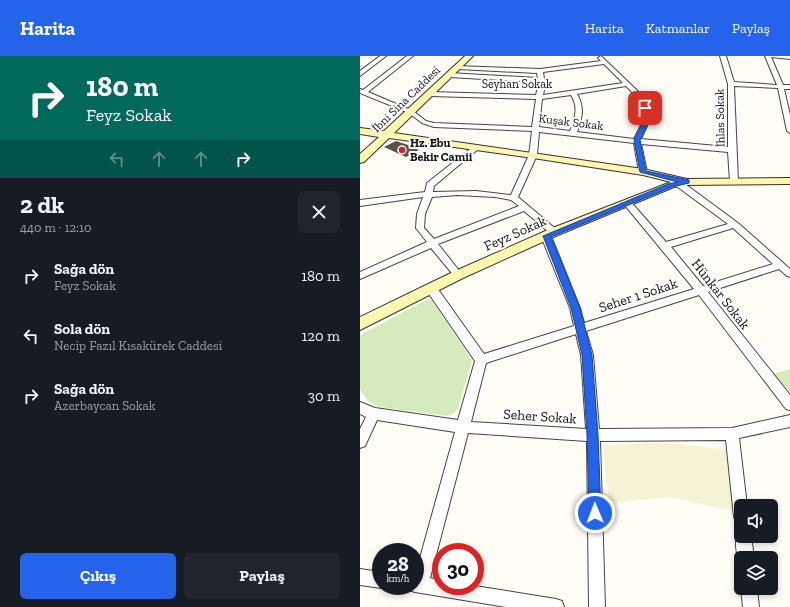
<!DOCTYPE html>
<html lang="tr">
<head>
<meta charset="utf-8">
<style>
  :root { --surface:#171b24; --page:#20242c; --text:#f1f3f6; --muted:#9ea1a6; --accent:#2563eb }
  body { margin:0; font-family:"Zilla Slab",serif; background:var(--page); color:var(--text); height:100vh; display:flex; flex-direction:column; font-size:15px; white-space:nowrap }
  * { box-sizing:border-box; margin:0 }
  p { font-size:13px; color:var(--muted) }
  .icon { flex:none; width:22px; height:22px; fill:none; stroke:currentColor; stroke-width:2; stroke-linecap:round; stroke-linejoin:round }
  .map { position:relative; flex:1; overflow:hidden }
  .sheet { display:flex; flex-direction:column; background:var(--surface); width:360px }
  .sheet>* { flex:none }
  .banner { background:#00695c; color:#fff; overflow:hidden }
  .tools { position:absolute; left:374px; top:443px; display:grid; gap:8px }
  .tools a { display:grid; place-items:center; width:44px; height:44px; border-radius:6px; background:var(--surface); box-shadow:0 2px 6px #0003; font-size:20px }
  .speed { position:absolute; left:12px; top:487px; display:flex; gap:8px; font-size:20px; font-weight:700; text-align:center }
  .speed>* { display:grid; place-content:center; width:52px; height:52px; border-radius:50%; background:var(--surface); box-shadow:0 2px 6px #0003; line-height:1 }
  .speed small { font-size:10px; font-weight:400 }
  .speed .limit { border:6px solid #d22; background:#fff; color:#111 }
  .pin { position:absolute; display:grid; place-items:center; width:34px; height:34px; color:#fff; margin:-17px; border-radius:8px; box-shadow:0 2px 6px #0006 }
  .me { position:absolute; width:44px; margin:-22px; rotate:359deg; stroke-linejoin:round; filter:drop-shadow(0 0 3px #0008) }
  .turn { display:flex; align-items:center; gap:14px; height:84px; padding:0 20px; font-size:18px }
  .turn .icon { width:52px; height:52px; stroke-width:2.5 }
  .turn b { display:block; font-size:28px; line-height:34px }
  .lanes { display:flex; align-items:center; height:38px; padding:0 20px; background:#0003; justify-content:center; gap:20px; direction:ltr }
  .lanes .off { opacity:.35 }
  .round { display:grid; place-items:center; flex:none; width:42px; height:42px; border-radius:6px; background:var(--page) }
  .headline { display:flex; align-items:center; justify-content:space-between; height:68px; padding:0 20px }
  h1 { font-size:24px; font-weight:700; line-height:30px }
  .action { display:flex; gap:8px; margin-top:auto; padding:8px 20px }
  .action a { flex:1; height:46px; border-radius:6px; background:var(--accent); color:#fff; font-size:16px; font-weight:700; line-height:46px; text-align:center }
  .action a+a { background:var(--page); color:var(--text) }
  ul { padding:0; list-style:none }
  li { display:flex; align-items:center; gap:12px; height:60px; padding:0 20px }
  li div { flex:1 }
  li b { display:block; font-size:15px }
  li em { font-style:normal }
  header { display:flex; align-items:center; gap:24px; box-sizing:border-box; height:56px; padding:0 20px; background:var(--accent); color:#fff }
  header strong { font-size:19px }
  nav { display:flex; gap:22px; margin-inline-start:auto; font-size:14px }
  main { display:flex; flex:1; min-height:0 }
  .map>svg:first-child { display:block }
</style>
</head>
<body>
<header>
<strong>Harita</strong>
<nav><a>Harita</a><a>Katmanlar</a><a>Paylaş</a></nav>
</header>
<main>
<section class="sheet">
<div class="banner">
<div class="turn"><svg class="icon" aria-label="right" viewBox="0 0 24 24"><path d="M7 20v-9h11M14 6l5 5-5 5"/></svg><div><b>180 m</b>Feyz Sokak</div></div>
<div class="lanes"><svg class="icon off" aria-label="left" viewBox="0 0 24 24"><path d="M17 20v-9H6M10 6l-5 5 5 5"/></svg><svg class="icon off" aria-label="ahead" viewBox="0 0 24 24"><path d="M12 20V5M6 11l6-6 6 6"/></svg><svg class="icon off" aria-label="ahead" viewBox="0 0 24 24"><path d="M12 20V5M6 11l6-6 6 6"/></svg><svg class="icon" aria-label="right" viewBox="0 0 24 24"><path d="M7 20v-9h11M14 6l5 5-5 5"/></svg></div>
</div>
<div class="headline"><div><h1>2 dk</h1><p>440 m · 12:10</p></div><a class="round"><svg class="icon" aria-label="close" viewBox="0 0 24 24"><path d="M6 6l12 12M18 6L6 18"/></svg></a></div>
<ul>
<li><svg class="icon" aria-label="right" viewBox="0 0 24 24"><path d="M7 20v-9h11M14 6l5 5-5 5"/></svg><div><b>Sağa dön</b><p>Feyz Sokak</p></div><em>180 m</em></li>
<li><svg class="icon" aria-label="left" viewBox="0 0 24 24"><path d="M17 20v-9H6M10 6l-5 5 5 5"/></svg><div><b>Sola dön</b><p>Necip Fazıl Kısakürek Caddesi</p></div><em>120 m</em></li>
<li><svg class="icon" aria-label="right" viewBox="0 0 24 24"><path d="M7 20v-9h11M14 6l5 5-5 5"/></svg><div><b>Sağa dön</b><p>Azerbaycan Sokak</p></div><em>30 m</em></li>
</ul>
<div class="action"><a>Çıkış</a><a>Paylaş</a></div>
</section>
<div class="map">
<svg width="430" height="551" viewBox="0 0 430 551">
  <rect width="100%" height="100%" fill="#fffdf5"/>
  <path fill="#f6f3d4" d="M289,387L318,388L368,394L373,455L309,441L249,447L243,390Z"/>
  <path fill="#d5ebbd" d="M70,242L112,304L98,352L93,358L87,360L19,351L9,346L0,334V279Z
    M430,313V336L413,318Z"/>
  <path fill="#5a524d" d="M36,85L48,89L59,94L46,101L24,91Z"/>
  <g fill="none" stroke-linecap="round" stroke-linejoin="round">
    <g stroke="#444" stroke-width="2">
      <path id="street" d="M20,0H26L0,20V15Z
        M47,0H53L8,36L53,55L66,65L74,67L172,71L176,43L70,40L67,38L70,36L176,39L179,26L89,21L86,19L89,17L178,22L177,17L98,13L96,12V10L180,13L241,5L238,2L241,0L285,42L291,61L281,83L368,91V28L360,0H366L374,26L417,29L405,0H430V3L411,1L423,29H430V33H424L430,59V77L427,75L418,32L374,30L378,125L374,127L370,125L368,96L281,88L287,116L283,118L279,116L274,87L179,76L177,99L158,141L197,174L199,176L197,178H191L164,155L78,188L101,217L103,219L101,221H95L71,192L0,223V216L67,186L56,172L57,158L63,141L0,150V144L65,136L67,127L114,90L118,92L117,94L74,130L73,136L116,135L151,139L169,99L172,75L74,71L62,67L49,57L0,37V33L3,34ZM244,8L263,27L183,39L185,29L183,16ZM266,30L280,44L285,61L274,83L217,76C222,62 225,52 217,38ZM211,39C219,52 215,62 210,75L179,71L182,43ZM97,139L135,141L151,144L159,150L74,183L64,172L65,158L72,141Z
        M315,125H321L378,167L430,213V221L427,220L419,213L348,236L430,339V354L426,353L339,239L226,275L233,299L239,373L372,372L430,359V371L379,382L387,450H381V468L376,466L374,461L366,384L240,385L245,551H229L227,385L108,377L70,522L81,524V530H115L196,543L202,545L204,551H146L55,536L49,534L48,530H55V520L95,376L17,364L5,390L0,392V373L6,361L0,358V346L15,352L98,364L115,305L67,235L66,232L67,229H75L124,298L214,270L210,252L181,180L183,178H189L191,180L220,252L224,267L334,233L263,147L264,145H270L306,186L368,168L315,129ZM373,172L413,208L343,230L311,191ZM216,278L221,299L226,373L111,366L126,307Z
        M381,473V480H391L394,502H381V508C376,499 374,484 378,475Z
        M0,513L21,516V530H26L21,532L0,529Z
        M381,532H397L399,551H383Z"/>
    </g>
    <g stroke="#333" stroke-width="2">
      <path id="secondary" d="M105,0H113L34,77L283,113L327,123L430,122V128L325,129L314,131L198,179L103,222L0,274V261L93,216L190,173L311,126L283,119L173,102L29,82L4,106L0,107V98L19,81L0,78V72L24,75Z"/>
    </g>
    <use href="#street" fill="#fff" fill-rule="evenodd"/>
    <use href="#secondary" fill="#fff6b0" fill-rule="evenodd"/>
  </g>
  <path fill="#2563eb" stroke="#184099" d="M285,51L288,52L290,62L280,84L286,115L329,124V127L312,131L191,181L220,252L232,299L238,379L241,457L239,462L235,463L230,462L229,457L227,379L222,299L211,252L183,180L308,128L318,126L280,116L274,84L285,62L282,52Z"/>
  <circle fill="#c4262e" stroke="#fff" stroke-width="1.5" cx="42" cy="94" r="4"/>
  <g text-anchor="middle" stroke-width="4" stroke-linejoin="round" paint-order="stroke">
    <g font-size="12" fill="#111" stroke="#fff">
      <text x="157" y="32">Seyhan Sokak</text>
      <text transform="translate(46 43) rotate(-44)" y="4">İbni Sina Caddesi</text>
      <text transform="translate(360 62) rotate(-91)" y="4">İhlas Sokak</text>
      <text transform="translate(211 66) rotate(7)" y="4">Kuşak Sokak</text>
    </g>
    <g font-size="12" font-weight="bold" fill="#111" stroke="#fff" text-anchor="start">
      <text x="50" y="91">Hz. Ebu<tspan x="50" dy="14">Bekir Camii</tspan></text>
    </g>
    <g font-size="14" fill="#111" stroke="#fff">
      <text transform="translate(155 177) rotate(-24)" y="5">Feyz Sokak</text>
      <text transform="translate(361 238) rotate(52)" y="5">Hünkar Sokak</text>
      <text transform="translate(278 239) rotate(-18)" y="5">Seher 1 Sokak</text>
      <text transform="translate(180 360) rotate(4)" y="5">Seher Sokak</text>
    </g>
  </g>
</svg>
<div class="tools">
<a><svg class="icon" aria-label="sound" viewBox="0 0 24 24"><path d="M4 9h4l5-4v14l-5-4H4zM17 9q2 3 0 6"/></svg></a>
<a><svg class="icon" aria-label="layers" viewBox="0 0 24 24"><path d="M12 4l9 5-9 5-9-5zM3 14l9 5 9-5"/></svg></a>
</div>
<div class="speed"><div>28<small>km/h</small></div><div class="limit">30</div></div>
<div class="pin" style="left:285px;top:52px;background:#d93025"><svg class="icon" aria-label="arrive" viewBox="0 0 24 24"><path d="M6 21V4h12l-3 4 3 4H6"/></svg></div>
<svg class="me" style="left:235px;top:457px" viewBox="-20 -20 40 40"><circle r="17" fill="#2563eb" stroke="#fff" stroke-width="3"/><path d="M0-11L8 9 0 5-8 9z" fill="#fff"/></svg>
</div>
</main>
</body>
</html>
